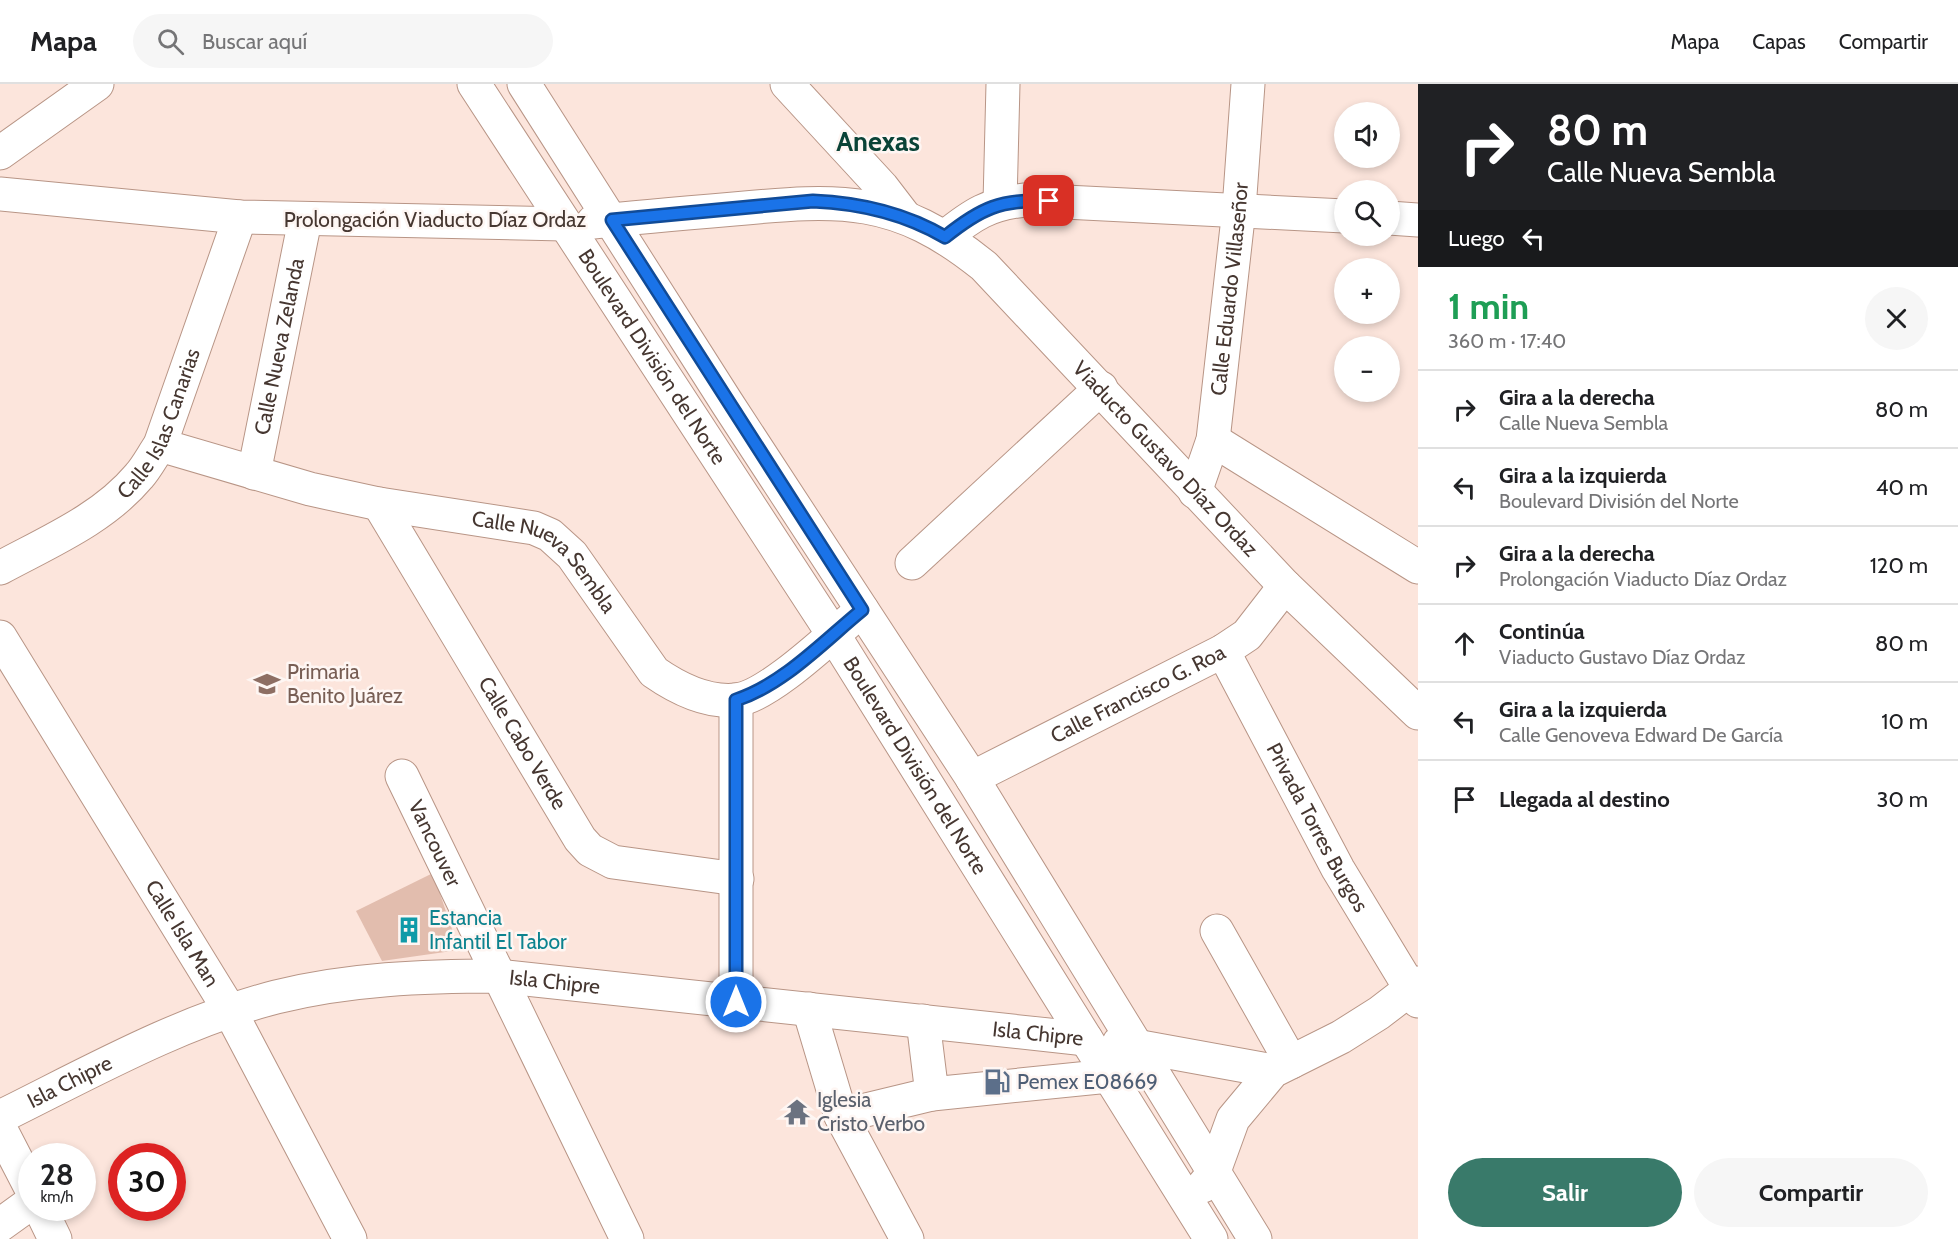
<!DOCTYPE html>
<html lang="es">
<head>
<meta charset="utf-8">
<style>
  :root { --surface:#fff; --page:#f6f6f6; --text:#202124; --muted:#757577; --line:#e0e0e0; --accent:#397a6a }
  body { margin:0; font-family:Cabin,sans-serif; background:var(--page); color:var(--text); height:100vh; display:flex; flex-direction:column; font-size:22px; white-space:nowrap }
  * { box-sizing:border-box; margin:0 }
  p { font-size:20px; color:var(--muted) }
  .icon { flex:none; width:33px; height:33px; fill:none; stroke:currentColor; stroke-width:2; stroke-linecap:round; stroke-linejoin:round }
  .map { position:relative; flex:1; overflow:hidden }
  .drawer { display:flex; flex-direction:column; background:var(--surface); width:540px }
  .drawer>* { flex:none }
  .banner { background:#202124; color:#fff; overflow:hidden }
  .fabs { position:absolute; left:1334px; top:18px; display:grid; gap:12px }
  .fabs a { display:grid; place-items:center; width:66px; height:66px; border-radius:50%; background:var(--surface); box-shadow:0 3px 9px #0003; font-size:30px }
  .speed { position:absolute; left:18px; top:1059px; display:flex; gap:12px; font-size:30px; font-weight:700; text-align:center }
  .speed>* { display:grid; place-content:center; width:78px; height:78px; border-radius:50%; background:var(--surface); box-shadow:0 3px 9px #0003; line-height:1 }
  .speed small { font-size:15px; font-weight:400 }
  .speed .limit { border:9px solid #d22; background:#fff; color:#111 }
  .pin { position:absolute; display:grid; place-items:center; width:51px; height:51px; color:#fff; margin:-26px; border-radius:12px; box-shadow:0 3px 9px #0006 }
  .me { position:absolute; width:66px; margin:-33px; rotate:0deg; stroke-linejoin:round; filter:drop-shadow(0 0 4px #0008) }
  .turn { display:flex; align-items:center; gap:21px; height:126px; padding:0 30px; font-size:27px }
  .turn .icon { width:78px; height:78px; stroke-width:2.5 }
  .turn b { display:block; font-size:42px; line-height:51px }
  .then { display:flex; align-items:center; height:57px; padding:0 30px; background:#0003; gap:12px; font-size:22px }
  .round { display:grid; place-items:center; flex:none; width:63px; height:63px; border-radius:32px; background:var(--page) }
  .overview { display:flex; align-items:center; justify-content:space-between; height:102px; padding:0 30px }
  h1 { font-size:36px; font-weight:700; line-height:45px; color:#1e9e55 }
  .button { display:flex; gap:12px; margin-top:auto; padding:12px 30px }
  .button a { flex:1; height:69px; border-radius:36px; background:var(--accent); color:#fff; font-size:24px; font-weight:700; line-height:69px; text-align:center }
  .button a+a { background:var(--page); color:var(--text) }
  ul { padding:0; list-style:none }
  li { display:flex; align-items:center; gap:18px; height:78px; padding:0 30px; border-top:2px solid var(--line) }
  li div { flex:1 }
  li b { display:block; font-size:22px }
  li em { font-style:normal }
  header { display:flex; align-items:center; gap:36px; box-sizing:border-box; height:84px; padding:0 30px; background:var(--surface); border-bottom:2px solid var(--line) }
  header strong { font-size:28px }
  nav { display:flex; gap:33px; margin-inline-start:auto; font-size:21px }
  .search { width:420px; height:54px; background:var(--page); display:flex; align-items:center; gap:15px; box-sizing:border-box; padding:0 21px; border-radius:33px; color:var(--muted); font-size:22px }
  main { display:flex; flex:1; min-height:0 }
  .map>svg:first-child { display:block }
</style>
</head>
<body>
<header>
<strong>Mapa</strong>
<div class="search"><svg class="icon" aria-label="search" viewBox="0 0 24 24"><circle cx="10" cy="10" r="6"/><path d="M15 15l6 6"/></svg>Buscar aquí</div>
<nav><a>Mapa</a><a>Capas</a><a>Compartir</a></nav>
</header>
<main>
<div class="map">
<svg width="1418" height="1155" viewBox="0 0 1418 1155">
  <rect width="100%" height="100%" fill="#fce5dc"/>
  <path fill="#e2bdae" d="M433,789L459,866L382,877L356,827Z"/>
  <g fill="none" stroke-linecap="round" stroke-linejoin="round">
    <g stroke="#b89586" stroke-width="35">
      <g id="minor">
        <path d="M787,0L882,103L905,133"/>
        <path d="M0,69L97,0"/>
        <path d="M0,110L240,133L564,140"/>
        <path d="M1000,119L1003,0"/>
        <path d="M1389,134L1418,136"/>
        <path d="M945,153C973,130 989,120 1025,116L1344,132"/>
        <path d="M1213,356L1418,483"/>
        <path id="s1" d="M160,361L310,405L379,420L534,444L550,451L572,471L654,588C677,604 707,619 736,616C769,613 835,548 862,526"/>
        <path id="s2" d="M254,389L305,136"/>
        <path id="s3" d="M1195,408L1213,356L1239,125L1248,0"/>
        <path id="s4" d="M379,420L580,755L590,766L613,778L737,795"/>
        <path d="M912,479L1101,304"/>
        <path id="s5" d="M0,484C48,458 103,435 139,392C147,383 153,371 160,361L240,133"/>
        <path id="s6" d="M0,553L230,927L350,1155"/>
        <path id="s7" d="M1223,567L1338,785L1418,917"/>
        <path d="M736,616V918"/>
        <path id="s8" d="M402,692L627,1155"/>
        <path id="s9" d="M972,694L1223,567L1247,551L1285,502"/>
        <path d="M1217,847L1291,978"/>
        <path d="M809,925L841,1032L907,1155"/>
        <path d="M923,937L932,1010L1109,992L1149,985"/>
        <path d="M841,1032L932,1010"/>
        <path id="s10" d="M0,1033C89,989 179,938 276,913C348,895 424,892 498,892L1086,955"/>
        <path d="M0,1044L32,1106"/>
        <path d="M40,1124L55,1155"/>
        <path d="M0,1141L32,1118"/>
      </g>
    </g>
    <g stroke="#b89586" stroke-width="35">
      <g id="major">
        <path id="s11" d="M474,0L833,550L1211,1155"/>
        <path d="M524,0L727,319L972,694L1255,1155"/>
        <path id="s12" d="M593,138C640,133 687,129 734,125C841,115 896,111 984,182L1285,502L1418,629"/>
        <path d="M1119,959L1273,987"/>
        <path d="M1203,1102L1213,1090L1233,1035L1273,987L1341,953L1379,929L1418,899"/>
      </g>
    </g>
    <use href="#minor" stroke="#fff" stroke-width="33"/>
    <use href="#major" stroke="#fff" stroke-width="33"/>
  </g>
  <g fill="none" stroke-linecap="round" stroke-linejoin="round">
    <g stroke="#114b97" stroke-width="15">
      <path id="route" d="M736,918V616C784,600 823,558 862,526L612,136L813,117C861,119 904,129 945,153C981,124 1001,115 1049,117"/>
    </g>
    <use href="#route" stroke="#1a73e8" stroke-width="10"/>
  </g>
  <defs>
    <g id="school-bare" transform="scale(2.07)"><path d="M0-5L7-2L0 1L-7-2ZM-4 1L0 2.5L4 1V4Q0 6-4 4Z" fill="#8d6e63" stroke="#fef6f3" stroke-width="2.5" paint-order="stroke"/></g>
    <g id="building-bare" transform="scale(2.07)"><path d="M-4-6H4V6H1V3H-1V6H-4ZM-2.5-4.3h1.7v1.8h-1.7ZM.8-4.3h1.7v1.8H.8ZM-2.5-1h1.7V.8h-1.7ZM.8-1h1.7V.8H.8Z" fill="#0f9aa8" stroke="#fef6f3" stroke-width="2.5" paint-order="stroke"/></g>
    <g id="fuel-bare" transform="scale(2.07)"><path d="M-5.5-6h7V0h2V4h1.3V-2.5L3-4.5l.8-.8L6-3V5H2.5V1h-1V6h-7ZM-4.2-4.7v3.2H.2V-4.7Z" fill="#5c6f8a" stroke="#fef6f3" stroke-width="2.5" paint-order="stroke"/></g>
    <g id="temple-bare" transform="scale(2.07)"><path d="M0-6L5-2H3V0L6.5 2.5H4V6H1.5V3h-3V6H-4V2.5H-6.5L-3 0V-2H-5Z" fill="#6b7280" stroke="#fef6f3" stroke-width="2.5" paint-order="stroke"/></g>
  </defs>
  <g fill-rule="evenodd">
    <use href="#school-bare" x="267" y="600"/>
    <use href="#building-bare" x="409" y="846"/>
    <use href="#fuel-bare" x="997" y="998"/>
    <use href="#temple-bare" x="797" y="1028"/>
  </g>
  <g text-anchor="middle" stroke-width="5" stroke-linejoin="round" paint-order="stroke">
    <g font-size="21" fill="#463731" stroke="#fef6f3">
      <text x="435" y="143">Prolongación Viaducto Díaz Ordaz</text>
      <text dy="7" stroke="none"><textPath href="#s3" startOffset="207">Calle Eduardo Villaseñor</textPath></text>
      <text dy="7" stroke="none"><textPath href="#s2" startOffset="129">Calle Nueva Zelanda</textPath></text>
      <text dy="7" stroke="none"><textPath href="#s11" startOffset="326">Boulevard División del Norte</textPath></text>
      <text dy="7" stroke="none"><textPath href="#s5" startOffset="224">Calle Islas Canarias</textPath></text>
      <text dy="7" stroke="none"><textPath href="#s12" startOffset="672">Viaducto Gustavo Díaz Ordaz</textPath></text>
      <text dy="7" stroke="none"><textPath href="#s1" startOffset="410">Calle Nueva Sembla</textPath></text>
      <text dy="7" stroke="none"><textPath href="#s9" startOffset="186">Calle Francisco G. Roa</textPath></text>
      <text dy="7" stroke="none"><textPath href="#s4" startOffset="279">Calle Cabo Verde</textPath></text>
      <text dy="7" stroke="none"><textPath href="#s11" startOffset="812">Boulevard División del Norte</textPath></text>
      <text dy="7" stroke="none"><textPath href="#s7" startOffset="200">Privada Torres Burgos</textPath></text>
      <text dy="7" stroke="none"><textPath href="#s8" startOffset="75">Vancouver</textPath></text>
      <text dy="7" stroke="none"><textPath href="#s6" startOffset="348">Calle Isla Man</textPath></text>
      <text dy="7" stroke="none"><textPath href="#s10" startOffset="582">Isla Chipre</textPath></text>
      <text dy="7" stroke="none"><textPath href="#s10" startOffset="1068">Isla Chipre</textPath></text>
      <text dy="7" stroke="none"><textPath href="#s10" startOffset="78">Isla Chipre</textPath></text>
    </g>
    <g font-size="21" fill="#785e54" stroke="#fef6f3" text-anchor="start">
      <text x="287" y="595">Primaria<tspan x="287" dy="24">Benito Juárez</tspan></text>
    </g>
    <g font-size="21" fill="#0d838f" stroke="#fef6f3" text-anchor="start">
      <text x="429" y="841">Estancia<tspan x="429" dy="24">Infantil El Tabor</tspan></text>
    </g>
    <g font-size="21" fill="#4e5e75" stroke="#fef6f3" text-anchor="start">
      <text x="1017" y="1005">Pemex E08669</text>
    </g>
    <g font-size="21" fill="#5b616d" stroke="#fef6f3" text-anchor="start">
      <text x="817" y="1023">Iglesia<tspan x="817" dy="24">Cristo Verbo</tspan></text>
    </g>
    <g font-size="27" font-weight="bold" fill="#0a4337" stroke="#fef6f3">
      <text x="878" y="67">Anexas</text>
    </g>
  </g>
</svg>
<div class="fabs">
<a><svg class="icon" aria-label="sound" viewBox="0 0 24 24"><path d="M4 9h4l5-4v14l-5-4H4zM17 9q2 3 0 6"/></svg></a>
<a><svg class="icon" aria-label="search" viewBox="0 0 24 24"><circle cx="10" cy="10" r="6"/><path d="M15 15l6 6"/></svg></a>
<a>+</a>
<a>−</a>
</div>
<div class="speed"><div>28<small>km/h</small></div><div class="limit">30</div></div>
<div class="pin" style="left:1049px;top:117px;background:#d93025"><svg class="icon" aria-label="arrive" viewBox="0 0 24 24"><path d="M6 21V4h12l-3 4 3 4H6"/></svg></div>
<svg class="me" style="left:736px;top:918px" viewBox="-20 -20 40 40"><circle r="17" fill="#1a73e8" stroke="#fff" stroke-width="3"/><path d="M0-11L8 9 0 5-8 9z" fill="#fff"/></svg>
</div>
<section class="drawer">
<div class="banner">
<div class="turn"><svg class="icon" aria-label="right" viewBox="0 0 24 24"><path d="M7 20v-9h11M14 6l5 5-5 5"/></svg><div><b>80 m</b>Calle Nueva Sembla</div></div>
<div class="then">Luego<svg class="icon" aria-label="left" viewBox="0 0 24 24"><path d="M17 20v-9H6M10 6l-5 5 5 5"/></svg></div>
</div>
<div class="overview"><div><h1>1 min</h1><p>360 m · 17:40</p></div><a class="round"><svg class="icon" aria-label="close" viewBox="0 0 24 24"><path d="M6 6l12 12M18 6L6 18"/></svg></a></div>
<ul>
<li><svg class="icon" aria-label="right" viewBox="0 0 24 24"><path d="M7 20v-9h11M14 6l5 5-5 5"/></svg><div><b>Gira a la derecha</b><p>Calle Nueva Sembla</p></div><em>80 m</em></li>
<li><svg class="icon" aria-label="left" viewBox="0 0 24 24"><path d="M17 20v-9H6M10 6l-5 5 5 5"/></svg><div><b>Gira a la izquierda</b><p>Boulevard División del Norte</p></div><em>40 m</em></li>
<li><svg class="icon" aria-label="right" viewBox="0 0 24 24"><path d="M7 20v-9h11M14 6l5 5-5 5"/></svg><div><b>Gira a la derecha</b><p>Prolongación Viaducto Díaz Ordaz</p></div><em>120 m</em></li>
<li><svg class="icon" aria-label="ahead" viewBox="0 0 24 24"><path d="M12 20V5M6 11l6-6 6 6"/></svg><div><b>Continúa</b><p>Viaducto Gustavo Díaz Ordaz</p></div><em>80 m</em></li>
<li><svg class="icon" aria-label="left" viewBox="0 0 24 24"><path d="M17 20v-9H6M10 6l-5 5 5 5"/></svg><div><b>Gira a la izquierda</b><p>Calle Genoveva Edward De García</p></div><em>10 m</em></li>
<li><svg class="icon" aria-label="arrive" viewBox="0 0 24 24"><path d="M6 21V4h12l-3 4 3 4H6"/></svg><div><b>Llegada al destino</b></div><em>30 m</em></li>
</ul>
<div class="button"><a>Salir</a><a>Compartir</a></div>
</section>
</main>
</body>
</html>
